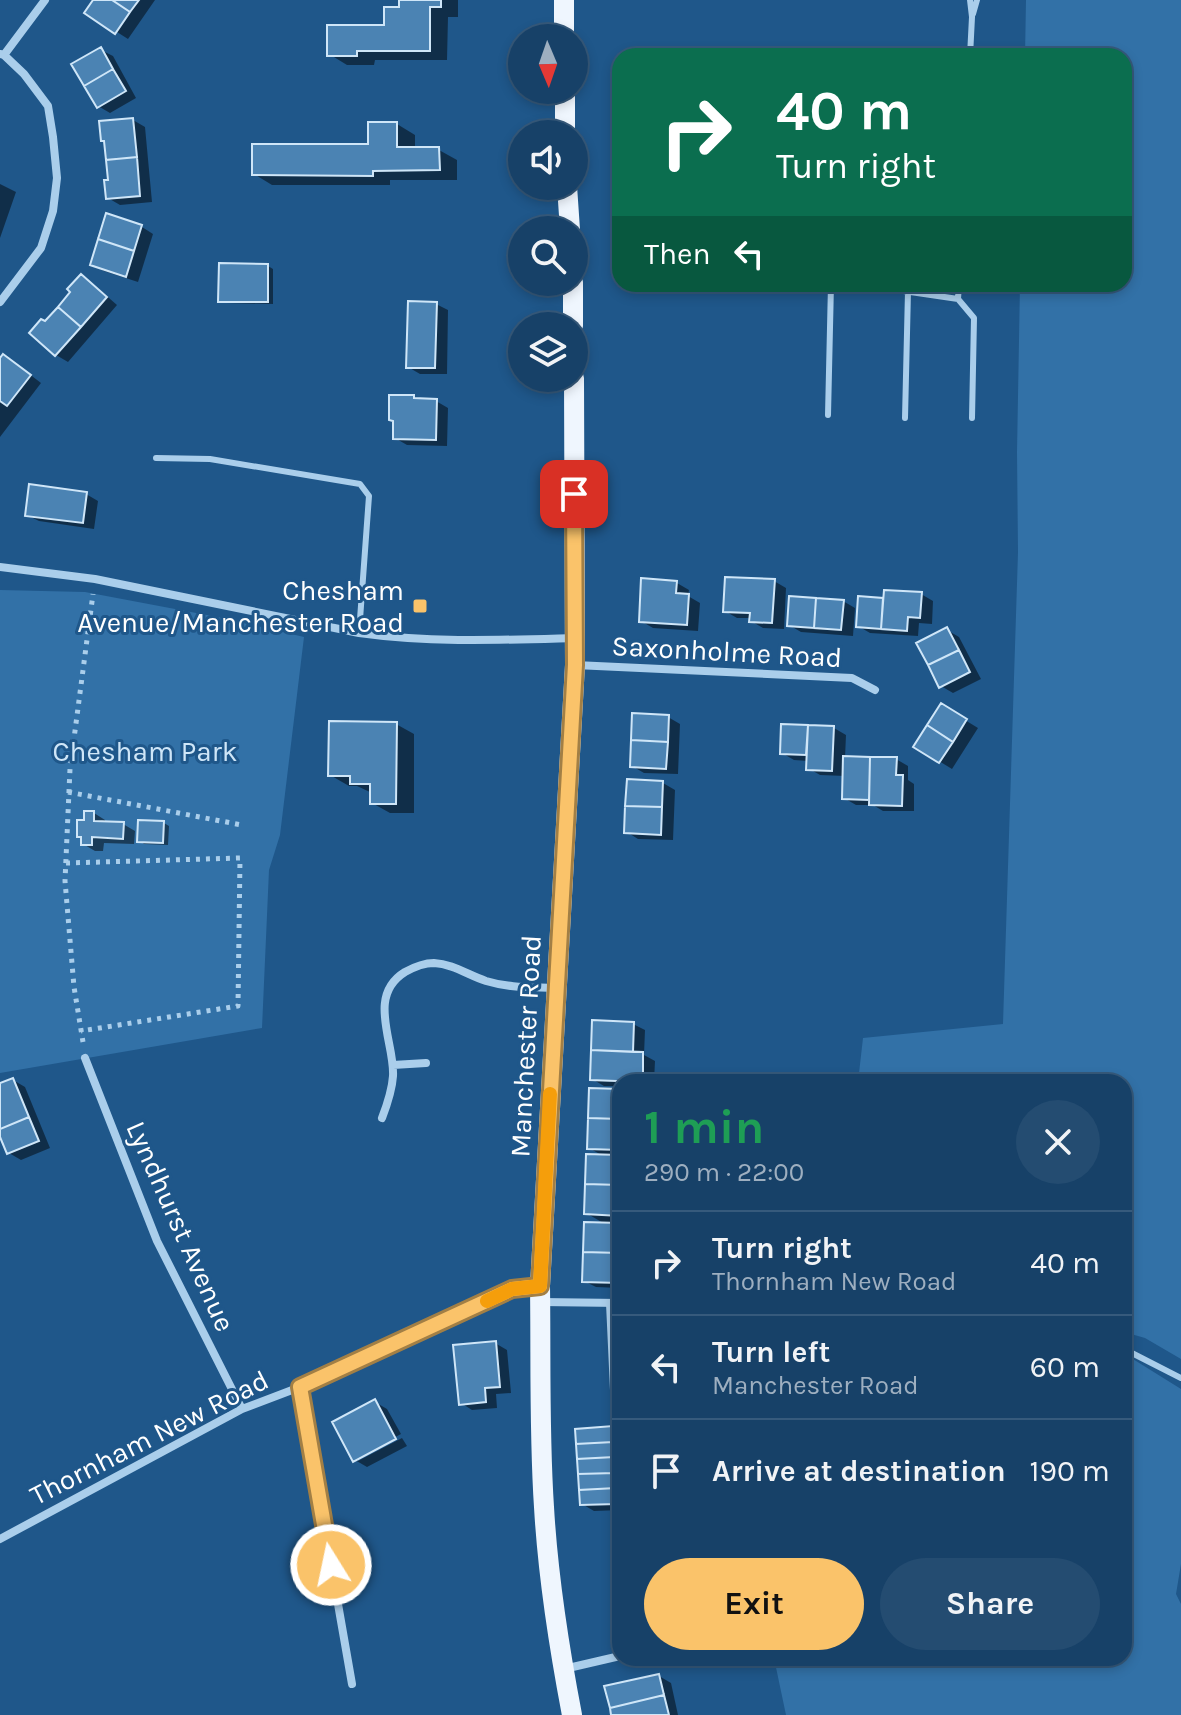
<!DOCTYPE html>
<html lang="en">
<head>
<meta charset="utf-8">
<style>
  :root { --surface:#174168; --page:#244c71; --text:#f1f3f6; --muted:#9eafc0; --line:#365a7c; --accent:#fac36a }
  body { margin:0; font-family:Karla,sans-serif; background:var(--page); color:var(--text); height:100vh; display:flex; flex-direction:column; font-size:30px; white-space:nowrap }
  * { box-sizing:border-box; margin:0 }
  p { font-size:26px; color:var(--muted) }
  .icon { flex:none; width:44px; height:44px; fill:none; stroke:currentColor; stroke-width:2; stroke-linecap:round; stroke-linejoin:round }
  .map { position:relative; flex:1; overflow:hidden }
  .panel { position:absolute; left:612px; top:1074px; width:520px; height:592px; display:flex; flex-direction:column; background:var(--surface); border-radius:24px; box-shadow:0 4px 12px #0003,0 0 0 2px var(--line) }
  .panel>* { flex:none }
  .top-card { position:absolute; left:612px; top:48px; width:520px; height:244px; border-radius:24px; box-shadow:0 4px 12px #0003,0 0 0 2px var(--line); background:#0b6e4f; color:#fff; overflow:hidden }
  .needle { width:52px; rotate:178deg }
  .fabs { position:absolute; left:508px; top:24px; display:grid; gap:16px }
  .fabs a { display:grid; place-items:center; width:80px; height:80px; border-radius:50%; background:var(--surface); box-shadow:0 4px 12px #0003,0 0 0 2px var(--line); font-size:40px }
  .pin { position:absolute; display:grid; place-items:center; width:68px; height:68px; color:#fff; margin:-34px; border-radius:16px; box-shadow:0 4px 12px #0006 }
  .me { position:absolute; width:88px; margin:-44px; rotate:350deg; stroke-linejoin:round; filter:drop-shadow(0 0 6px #0008) }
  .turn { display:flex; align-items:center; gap:28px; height:168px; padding:0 32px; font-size:36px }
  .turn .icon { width:104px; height:104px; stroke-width:2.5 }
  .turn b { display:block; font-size:56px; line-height:68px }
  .then { display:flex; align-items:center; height:76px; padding:0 32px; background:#0003; gap:16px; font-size:30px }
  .round { display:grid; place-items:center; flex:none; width:84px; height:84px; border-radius:42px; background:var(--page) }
  .headline { display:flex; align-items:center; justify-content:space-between; height:136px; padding:0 32px }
  h1 { font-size:48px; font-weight:700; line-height:60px; color:#1e9e55 }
  .button { display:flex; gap:16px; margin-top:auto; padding:16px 32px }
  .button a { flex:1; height:92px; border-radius:48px; background:var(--accent); color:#111; font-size:32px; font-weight:700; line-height:92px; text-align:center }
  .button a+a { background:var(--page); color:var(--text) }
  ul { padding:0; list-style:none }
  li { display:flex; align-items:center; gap:24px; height:104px; padding:0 32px; border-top:2px solid var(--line) }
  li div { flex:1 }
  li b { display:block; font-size:30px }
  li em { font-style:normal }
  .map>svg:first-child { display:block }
</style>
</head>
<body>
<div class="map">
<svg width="1181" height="1715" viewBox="0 0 1181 1715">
  <rect width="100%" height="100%" fill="#1f578a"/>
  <path fill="#3271a7" d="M1026,0H1181V1359L1145,1338L1124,1332V1082H858L863,1038L1003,1024L1018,552L1017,452L1020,284H1124V56H1025Z
    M0,590L85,592L228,619L304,637L280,835L269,870L262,1028L0,1073Z
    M1128,1356L1181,1389V1564L1176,1594L1181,1604V1715H786L774,1658H1124V1357Z"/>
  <path fill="#0007" d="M96,0H155L128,39L87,13Z
    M401,0H458V17H448L447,60H375L374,65H347L329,54L386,27L401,9Z
    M101,50L113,56L136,98L110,113L98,106Z
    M133,120L145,127L152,202L120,205L108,198Z
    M397,124L415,135V149L439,150L457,160V180H390V185H272L254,174L370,146Z
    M0,184L16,192L0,238Z
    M108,216L142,227L153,234L138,282L104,271L92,265Z
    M268,266L273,269V304L226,303L220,300Z
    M81,277L93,284L117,305L68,362L56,355L45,323L60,307Z
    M436,304L448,310L447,374H420L408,367Z
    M0,361L15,363L41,383L0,437Z
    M413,397L419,400L436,401L448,408L447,446L407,445L395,438Z
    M86,494L98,501L94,529L39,521L27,515Z
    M774,581L786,588L784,629L763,628L751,621V618H737L725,611Z
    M677,583L689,590L688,596L700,603L698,631L653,628L641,621Z
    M921,594L933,601L932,624L919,623L918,636L870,633L858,626L859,598L885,600Z
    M843,601L855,608L853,636L801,632L789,625Z
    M947,630L959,637L981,679L953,693L941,686Z
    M942,706L978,728L952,769L916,747Z
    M668,717L680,724L678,774L644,773L632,766Z
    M396,724L414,734V813H390L372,803V793L357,786H349L330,775Z
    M783,726L834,728L846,735L845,758L896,759L908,766V780L914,784V811H883L873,805H856L844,798L845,776L820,775L808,768V761L794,760L782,753Z
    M663,783L675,790L673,840L638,839L627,832Z
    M94,813L105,820V823L123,824L135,831L134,844L104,843L103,851H95L83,844Z
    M164,823L169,826L168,845L144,844L139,840Z
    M633,1024L645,1030L644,1055L655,1061L654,1082H620V1086H604L592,1079Z
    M13,1080L25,1087L50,1148L21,1160L9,1153L0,1132V1086Z
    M620,1091V1288L596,1287L584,1281L605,1224L586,1213L605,1157L589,1148Z
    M495,1343L507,1350L511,1393L496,1394L497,1408L472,1410L461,1403Z
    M375,1402L387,1409L401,1434L358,1457V1461L402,1438L407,1446L367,1467L355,1460Z
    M612,1428L620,1433V1510L594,1511L582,1504Z
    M659,1676L671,1683L678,1715H613Z"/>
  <path fill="#4b83b3" stroke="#cfe6f8" stroke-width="2" d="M93,0H112L130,12L115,34L84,13Z
    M112,0H139L130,12Z
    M399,0H441V7H430V51H357V56H327V25H384V7H399Z
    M101,47L113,69L84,86L71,64Z
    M113,69L126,91L97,108L84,86Z
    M133,118L137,157L106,160L104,141H101L99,121Z
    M368,122H397V147H439L440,170L373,171V176L252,175V144H368Z
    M137,157L140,196L106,199L104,180H108L106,160Z
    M106,213L142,225L134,251L98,239Z
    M98,239L134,251L126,277L90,265Z
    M219,263L268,264V302H218Z
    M81,274L107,297L81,327L58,307L70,292L67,289Z
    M408,301L437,302L435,368H406Z
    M58,307L81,327L55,356L29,333L41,319L45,321Z
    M3,354L31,375L7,406L0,401V358Z
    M389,395H414V398L437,399L436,440L393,439V421L389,420Z
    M29,484L87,492L83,523L25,516Z
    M725,577L775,579L772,623L749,622L750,613L723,612Z
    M641,578L677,581L676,593L689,594L687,625L639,622Z
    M884,590L922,592L920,618L908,617L907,631L881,629Z
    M789,596L816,598L814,628L787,626Z
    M858,596L883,598L881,629L856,627Z
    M816,598L844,600L841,630L814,628Z
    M947,627L959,650L928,665L916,643Z
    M959,650L970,672L939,688L928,665Z
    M941,703L967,719L953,742L927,725Z
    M632,713L669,715L668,742L631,740Z
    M329,721L397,722L396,804H370V784H350V776H328Z
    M781,724L808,725L806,755L780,754Z
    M808,725L834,726L832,771L806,770Z
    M927,725L953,742L939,763L913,747Z
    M631,740L668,742L666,769L630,767Z
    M843,756L870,757L869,800L842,799Z
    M870,757H897L896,775H903L902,806L869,805Z
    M627,779L663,781L662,807L625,806Z
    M625,806L662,807L661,835L624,833Z
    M84,811H94V821L124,822L123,839L92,837V845H81V837H77V820H84Z
    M138,820L164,821L163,843L137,842Z
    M592,1020L634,1022L633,1052L591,1050Z
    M591,1050L643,1052V1082L590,1080Z
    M13,1078L29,1117L0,1129V1083Z
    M589,1088L620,1089V1119L588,1118Z
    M29,1117L39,1141L7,1154L0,1137V1129Z
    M588,1118L620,1119V1150L587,1149Z
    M586,1154L620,1155V1185L585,1184Z
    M585,1184L620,1185V1216L584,1214Z
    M584,1222L620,1223V1253L583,1252Z
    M583,1252L620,1253V1283L582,1282Z
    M496,1341L500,1387L485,1388L486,1402L459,1405L453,1345Z
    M375,1399L396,1439L353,1462L332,1422Z
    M613,1426V1442L576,1444L575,1429Z
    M613,1442L614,1457L577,1459L576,1444Z
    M614,1457L615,1473L578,1474L577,1459Z
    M615,1473L616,1488L579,1490L578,1474Z
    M616,1488L617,1504L580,1505L579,1490Z
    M659,1674L664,1695L610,1708L604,1686Z
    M664,1695L669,1715H611L610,1708Z"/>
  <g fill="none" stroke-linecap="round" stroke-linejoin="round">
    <path stroke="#aaceeb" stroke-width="5" stroke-dasharray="4 6" stroke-linecap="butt" d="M68,792L242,825
      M66,863L240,858L238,1006L81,1031
      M83,1042L74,987L65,881L70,769L93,594"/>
    <path stroke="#aaceeb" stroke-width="6" d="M970,0L972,17L970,56
      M973,14L977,0
      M856,284L958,299L959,284
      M958,299L974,318L972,418
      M828,415L831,284
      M905,418L908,291
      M156,458L210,459L360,484L369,496L359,633
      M609,1303L613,1390
      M1124,1349L1181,1378"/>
    <path stroke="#aaceeb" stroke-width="8" d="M0,54L4,55L24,74L48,106L53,137L57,178L53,211L41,248L0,302
      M4,55L45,0
      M0,567L95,579L359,633C430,643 502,640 574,638
      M575,665L852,678L875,690
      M85,1058L157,1241L242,1409
      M393,1065L426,1063
      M382,1118C387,1105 392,1091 393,1076C395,1043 366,996 405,972C414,967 423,963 434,963C453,964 468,975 486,981C509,988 531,987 554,988
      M541,1302L620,1303
      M300,1387L352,1684
      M0,1539L242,1409L300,1387L512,1289L540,1286
      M564,1669L620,1656"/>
    <path stroke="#eff6fe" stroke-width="20" d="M564,0V38
      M565,90V134
      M567,186L570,230
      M573,282V326
      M572,1715C559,1647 548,1577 544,1507C539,1433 541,1359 540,1286L575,665L574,378"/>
  </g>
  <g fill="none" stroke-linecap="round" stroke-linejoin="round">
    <g stroke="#a27f45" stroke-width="20">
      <path id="route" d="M331,1565L300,1387L512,1289L540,1286L575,665L574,494"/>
    </g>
    <use href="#route" stroke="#fac36a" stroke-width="14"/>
    <path stroke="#f59e0b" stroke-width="14" d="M487,1301L512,1289L540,1286L550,1094"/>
  </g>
  <rect fill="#fac36a" stroke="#1f578a" stroke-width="3" x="412" y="598" width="16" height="16" rx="4"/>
  <g text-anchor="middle" stroke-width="6" stroke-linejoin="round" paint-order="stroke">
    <g font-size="28" fill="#fff" stroke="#1f578a" text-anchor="end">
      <text x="404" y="600">Chesham<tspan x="404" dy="32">Avenue/Manchester Road</tspan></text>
    </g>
    <g font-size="28" fill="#fff" stroke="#1f578a">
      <text transform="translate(727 651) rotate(3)" y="10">Saxonholme Road</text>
      <text transform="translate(525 1046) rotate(-87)" y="10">Manchester Road</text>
      <text transform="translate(181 1226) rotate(66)" y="10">Lyndhurst Avenue</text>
      <text transform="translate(149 1437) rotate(-27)" y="10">Thornham New Road</text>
    </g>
    <g font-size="28" fill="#cfe6f8" stroke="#1f578a">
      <text x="145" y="761">Chesham Park</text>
    </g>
  </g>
</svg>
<div class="fabs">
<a><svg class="needle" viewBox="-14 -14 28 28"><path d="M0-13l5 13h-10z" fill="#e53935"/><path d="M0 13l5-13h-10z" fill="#9eafc0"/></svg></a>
<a><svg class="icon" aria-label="sound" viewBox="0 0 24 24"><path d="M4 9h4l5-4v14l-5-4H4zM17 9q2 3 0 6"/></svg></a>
<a><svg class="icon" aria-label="search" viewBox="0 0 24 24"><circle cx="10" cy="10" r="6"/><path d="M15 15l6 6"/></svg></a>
<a><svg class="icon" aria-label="layers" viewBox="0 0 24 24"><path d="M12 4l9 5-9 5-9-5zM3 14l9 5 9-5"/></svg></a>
</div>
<div class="pin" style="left:574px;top:494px;background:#d93025"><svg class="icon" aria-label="arrive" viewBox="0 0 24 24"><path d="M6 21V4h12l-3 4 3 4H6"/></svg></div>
<svg class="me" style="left:331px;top:1565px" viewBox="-20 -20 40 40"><circle r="17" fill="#fac36a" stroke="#fff" stroke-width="3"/><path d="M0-11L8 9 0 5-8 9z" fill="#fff"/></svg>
<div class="top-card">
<div class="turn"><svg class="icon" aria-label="right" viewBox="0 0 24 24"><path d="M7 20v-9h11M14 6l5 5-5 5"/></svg><div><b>40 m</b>Turn right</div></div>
<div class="then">Then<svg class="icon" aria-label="left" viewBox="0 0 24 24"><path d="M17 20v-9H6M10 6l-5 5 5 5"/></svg></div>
</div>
<section class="panel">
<div class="headline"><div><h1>1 min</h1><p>290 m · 22:00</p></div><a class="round"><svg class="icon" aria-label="close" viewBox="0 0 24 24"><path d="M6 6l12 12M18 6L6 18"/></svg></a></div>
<ul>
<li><svg class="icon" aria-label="right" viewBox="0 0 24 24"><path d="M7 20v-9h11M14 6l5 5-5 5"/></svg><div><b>Turn right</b><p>Thornham New Road</p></div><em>40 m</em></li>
<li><svg class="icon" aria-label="left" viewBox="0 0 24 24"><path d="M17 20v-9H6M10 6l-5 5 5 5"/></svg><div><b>Turn left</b><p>Manchester Road</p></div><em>60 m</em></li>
<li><svg class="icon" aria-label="arrive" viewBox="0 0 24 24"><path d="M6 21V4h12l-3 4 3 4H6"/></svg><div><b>Arrive at destination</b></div><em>190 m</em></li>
</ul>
<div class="button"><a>Exit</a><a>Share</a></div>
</section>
</div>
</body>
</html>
